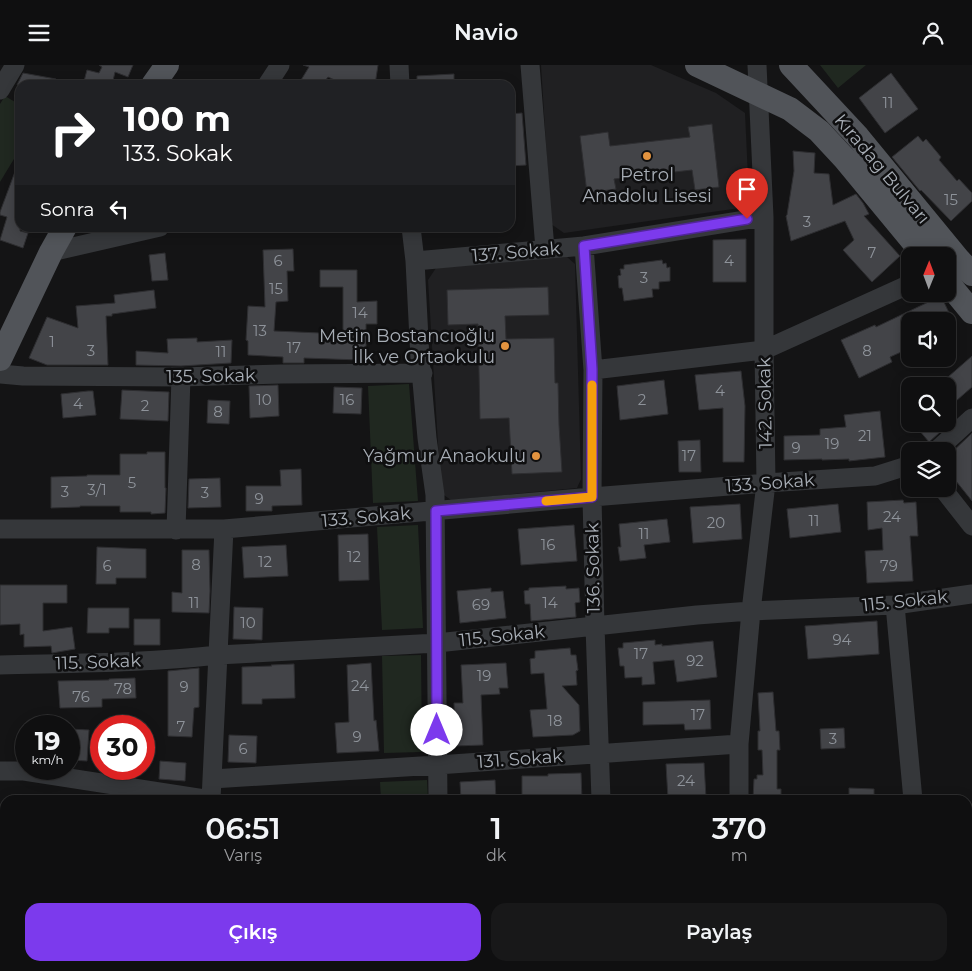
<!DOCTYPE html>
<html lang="tr">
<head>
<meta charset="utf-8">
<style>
  :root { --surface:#0f0f10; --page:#181819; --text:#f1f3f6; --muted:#9b9c9f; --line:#2f2f30; --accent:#7c3aed }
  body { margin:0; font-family:Montserrat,sans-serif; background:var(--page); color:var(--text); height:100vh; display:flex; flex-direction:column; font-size:19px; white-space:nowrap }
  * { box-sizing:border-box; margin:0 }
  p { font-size:16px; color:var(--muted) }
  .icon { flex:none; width:28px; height:28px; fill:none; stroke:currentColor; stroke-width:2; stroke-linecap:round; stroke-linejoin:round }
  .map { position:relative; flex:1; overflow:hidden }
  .side { position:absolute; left:0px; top:730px; width:972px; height:176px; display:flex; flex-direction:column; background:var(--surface); border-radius:15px 15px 0 0; box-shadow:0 2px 12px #0003,0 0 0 1px var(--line) }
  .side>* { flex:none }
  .banner { position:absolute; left:15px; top:15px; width:500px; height:152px; border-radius:15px; box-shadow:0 2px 12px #0003,0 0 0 1px var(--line); background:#202124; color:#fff; overflow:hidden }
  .needle { width:32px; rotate:1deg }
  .controls { position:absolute; left:901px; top:182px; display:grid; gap:10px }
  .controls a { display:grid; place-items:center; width:55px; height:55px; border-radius:10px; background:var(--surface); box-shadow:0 2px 12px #0003,0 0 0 1px var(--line); font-size:25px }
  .speed { position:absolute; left:15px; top:650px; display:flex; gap:10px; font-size:25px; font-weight:700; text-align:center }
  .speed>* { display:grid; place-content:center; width:65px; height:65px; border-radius:50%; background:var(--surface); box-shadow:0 2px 12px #0003,0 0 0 1px var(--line); line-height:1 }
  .speed small { font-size:12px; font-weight:400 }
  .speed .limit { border:8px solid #d22; background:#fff; color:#111 }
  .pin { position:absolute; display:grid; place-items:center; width:42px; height:42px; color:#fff; margin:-51px -21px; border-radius:50% 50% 50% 0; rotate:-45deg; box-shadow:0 0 5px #0007 }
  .pin .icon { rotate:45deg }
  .me { position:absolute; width:55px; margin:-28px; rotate:0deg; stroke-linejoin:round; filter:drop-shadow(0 0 4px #0008) }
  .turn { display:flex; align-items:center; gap:18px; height:105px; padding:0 25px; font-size:22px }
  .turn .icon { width:65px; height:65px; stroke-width:2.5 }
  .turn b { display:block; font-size:35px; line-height:42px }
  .then { display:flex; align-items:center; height:48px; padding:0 25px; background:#0003; gap:10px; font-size:19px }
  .eta { display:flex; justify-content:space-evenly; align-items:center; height:85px; text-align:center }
  .eta b { font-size:30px; font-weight:600; line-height:35px }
  .cta { display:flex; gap:10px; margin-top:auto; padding:10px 25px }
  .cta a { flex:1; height:58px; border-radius:15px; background:var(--accent); color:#fff; font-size:20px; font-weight:600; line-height:58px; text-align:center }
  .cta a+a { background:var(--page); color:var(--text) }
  header { display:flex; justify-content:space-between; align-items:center; height:65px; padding:0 25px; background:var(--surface); font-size:22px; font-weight:600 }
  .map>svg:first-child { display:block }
</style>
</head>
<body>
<header><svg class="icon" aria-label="menu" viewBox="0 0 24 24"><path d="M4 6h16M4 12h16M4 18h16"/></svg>Navio<svg class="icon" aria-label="person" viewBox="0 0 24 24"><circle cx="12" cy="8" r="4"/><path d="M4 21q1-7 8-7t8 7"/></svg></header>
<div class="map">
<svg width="972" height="906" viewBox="0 0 972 906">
  <rect width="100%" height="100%" fill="#141415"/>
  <path fill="#202022" d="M541,0H651L716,28L745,48L749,134L740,143L564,168L551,159Z
    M567,192L575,199L581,414L577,423L451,435L441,428L428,215L436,203Z"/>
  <path fill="#202820" d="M820,0H866L838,23Z
    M5,31L20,40V84L0,117V39Z
    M409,319L418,436L373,438L368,321Z
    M418,460L423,563L382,565L377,462Z
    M421,590L422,687L384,688L382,591Z
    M427,715L428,735H381L380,717Z"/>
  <path fill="#434448" stroke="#2e2e31" d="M99,0H133L128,12L115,7L112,20H83L87,5L99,8L102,2Z
    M303,0H378L375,20H346L328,12L322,20H298L309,2Z
    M23,8L56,14L55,20H17Z
    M891,8L918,44L885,68L859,33Z
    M454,9V20H417V11Z
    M522,48L526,100L510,101V49Z
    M712,59L719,122L695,125L692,105L614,114L616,124L587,128L580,71L608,67L610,81L690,72L688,62Z
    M918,71L923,77L926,74L941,92L939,95L957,116L959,114L972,128V136L951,156L921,125L920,126L892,92Z
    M793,86L815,88L814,108L829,109L833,140L856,129L863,138L869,149L864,151L900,191L872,217L843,185L854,175L845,156L791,176L786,151L787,150L794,106Z
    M19,96H20V166L28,168L23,183L0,175L7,152L0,150V147Z
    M746,174V217H713V175Z
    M293,184L294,206H287L288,236L276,237L274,266L343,269V222H320V205H357V237L377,236V259H366V288L360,295L304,293V298H283V292L248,290V276L246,275L248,241L265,242L263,185Z
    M165,188L168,215L152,216L149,190Z
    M662,195L663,199L666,198L667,203L670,202V216L659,217V224H652L653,232L624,236L622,223H619L618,211L621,210L620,204H624V200Z
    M548,222L549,250L505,251L506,274L554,273L555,318H558L559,360L562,407L512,409L509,353L480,354L478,259L448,260L447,225Z
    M154,225L156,243L112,249V251H106L108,300H47L29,293L47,252L78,263L76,241L115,238L114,230Z
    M941,231L953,256H910V283L890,292L892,297L859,313L841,275L875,260L876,262Z
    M197,273V277L232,275L231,298L181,301L136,300V286L168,288L167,274Z
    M972,291V322L948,343V321H939L949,313L948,312Z
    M741,306L745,341L744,397H723V343L699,345L695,310Z
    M664,315L668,349L620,355L617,321Z
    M278,320L279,351L250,353L249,321Z
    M334,322L362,323L361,349L333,348Z
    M122,325L169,327L168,356L120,354Z
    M88,326H93L96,350L63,353L61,329Z
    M208,335L230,336L229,359L207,358Z
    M880,346L885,392L849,396V394L822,395V394L784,395V371L820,370V364L846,362L844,350Z
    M914,359H949L929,377Z
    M972,368V436L948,406V391Z
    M700,375L701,407H679L678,376Z
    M147,387H165V423H166L165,448L151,449V447H120V441H80V442L51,443V412L87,411V410H120V389H147Z
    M301,404L302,440L272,441V446H246V421H281L280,405Z
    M220,413L221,442L188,443L189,414Z
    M903,435L904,438L916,437L918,471H910L913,516L867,518L865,486L883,485L882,463L868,465L867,437Z
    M740,439L742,474L693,478L690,442Z
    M838,439L841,467L790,473L787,444Z
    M667,454L670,477L644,480L646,493L620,496L618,482H621L619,459Z
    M574,460L577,496L521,500L518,464Z
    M368,469L369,515L339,516L338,470Z
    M286,480L288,511L244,513L242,482Z
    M97,482L146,484V513H116V519H96Z
    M182,485H209L210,526L209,548L172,547V527L182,528Z
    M0,520H67V538H43V566L72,562L75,584L52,588L51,581L24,582V569L20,570V559L0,560Z
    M566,521V524L579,523L580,537L575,538L576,552L531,556L530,539H525L524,526L529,525V523Z
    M491,523V527L503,526L506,553L460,558L457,526Z
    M234,542L263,543L262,575L233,574Z
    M88,543H129V563H109V568H87Z
    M134,554H160V580H134Z
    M877,556L879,589L808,594L805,561Z
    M655,575V580L662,579V581L713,576L717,612L677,617L674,595L653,597L655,619L642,620V612L625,613L624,601H620L618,583H623V578Z
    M570,583L571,590H576L578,605L576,606L577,620L562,621L579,640L580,666L573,670L533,672L530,645L547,644L544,608L531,609L530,594L535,593V586Z
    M371,598L374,656L376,655L379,686L337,688L335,658L349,657L347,600Z
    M506,598L508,623H499L500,629L481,630L483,680L455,681L454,638H463L461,600Z
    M294,599L295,633L262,634V639H242V602L272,601L271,600Z
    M199,603V642L194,643L192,672L168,671V606Z
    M135,613L136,633L102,634V642L60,643L58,616L109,615V614Z
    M773,627L776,666H779L780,685H777V724H781V735H753L754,714H757V710H763L762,685H758V666H760L758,628Z
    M710,635L711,664L685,665L684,659L643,660V637Z
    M844,663L845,683L821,684L820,664Z
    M69,664L89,665L87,696L69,695Z
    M229,670L257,671L256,698L228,697Z
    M160,696L186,698L185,716L159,714Z
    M704,698L706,733L668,734L666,699Z
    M581,708L582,735H522V711H548V709Z
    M495,715L496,735H461L460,717Z
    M849,723L874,724V735H849Z"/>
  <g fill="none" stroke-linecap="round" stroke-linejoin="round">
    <path stroke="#35373a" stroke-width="19" d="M399,0L400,20
      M530,0L545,184
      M267,20L280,0
      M0,25L15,0
      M411,162L415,196L420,294L427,373L435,430L438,735
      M584,181L593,305L592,432L595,561L601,735
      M51,187L160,162
      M415,196L584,181L764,152
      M593,305L764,285L910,219
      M0,309L23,311L181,312L281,309L423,308
      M936,386L972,353
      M943,424L972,461
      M0,464H224L592,432L766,418L875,411L910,400
      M176,465L181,312
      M895,540L913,735
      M0,600C73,598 146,598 218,590L437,578L697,550L751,546L895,540L972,529
      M0,706H24L211,735
      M212,714L437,700L739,679
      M211,735L224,464
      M739,735V679L751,546L766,418L764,285V152L757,0
      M968,798H972
      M0,863L5,862
      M741,901L742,906
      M87,906L88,901
      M278,906V901
      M437,906V901
      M883,906V901"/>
    <path stroke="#515459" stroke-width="24" d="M697,0L790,44L819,66L845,94L925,191
      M791,0L858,72L959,195L972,209
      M153,20L167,0
      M948,218L972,247
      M0,294L51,187L65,162"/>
  </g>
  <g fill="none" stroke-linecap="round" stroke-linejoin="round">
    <g stroke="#51269a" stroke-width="12">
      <path id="route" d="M437,665L436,446L592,432V304L584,181L747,154"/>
    </g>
    <use href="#route" stroke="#7c3aed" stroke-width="9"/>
    <path stroke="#f59e0b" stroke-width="9" d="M546,436L592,432V320"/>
  </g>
  <g fill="#e2933f" stroke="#0f0f10" stroke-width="2">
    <circle cx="647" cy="91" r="5"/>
    <circle cx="505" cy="281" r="5"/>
    <circle cx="536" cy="391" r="5"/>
  </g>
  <g text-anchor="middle" stroke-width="5" stroke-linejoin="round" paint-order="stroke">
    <g font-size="15" fill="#8e939a">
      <text x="888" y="43">11</text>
      <text x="951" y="140">15</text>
      <text x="807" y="162">3</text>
      <text x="872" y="193">7</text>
      <text x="278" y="201">6</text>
      <text x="729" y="201">4</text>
      <text x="644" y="218">3</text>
      <text x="276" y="229">15</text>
      <text x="360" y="253">14</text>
      <text x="260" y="271">13</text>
      <text x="52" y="282">1</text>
      <text x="294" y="288">17</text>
      <text x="91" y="291">3</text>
      <text x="867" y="291">8</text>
      <text x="221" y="292">11</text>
      <text x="720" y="331">4</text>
      <text x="264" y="340">10</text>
      <text x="347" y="340">16</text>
      <text x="642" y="340">2</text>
      <text x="78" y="344">4</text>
      <text x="145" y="346">2</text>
      <text x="218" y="352">8</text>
      <text x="865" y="376">21</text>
      <text x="832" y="384">19</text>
      <text x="796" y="388">9</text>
      <text x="689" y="396">17</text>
      <text x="132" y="423">5</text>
      <text x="97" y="430">3/1</text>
      <text x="65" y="432">3</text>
      <text x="205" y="433">3</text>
      <text x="259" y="439">9</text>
      <text x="892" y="457">24</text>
      <text x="814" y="461">11</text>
      <text x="716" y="463">20</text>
      <text x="644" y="474">11</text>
      <text x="548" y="485">16</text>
      <text x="354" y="497">12</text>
      <text x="265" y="502">12</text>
      <text x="196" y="505">8</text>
      <text x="107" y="506">6</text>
      <text x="889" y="506">79</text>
      <text x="194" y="543">11</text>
      <text x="550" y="543">14</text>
      <text x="481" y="545">69</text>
      <text x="248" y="563">10</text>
      <text x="842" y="580">94</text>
      <text x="641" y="594">17</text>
      <text x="695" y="601">92</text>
      <text x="484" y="616">19</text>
      <text x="360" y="626">24</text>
      <text x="184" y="627">9</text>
      <text x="123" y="629">78</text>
      <text x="81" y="637">76</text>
      <text x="698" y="655">17</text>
      <text x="555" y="661">18</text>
      <text x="181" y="667">7</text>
      <text x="357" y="677">9</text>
      <text x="833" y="679">3</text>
      <text x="243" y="689">6</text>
      <text x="686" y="721">24</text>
    </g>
    <g font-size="18" fill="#a7adb5" stroke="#0f0f10">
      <text transform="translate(882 104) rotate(50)" y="6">Kıradag Bulvarı</text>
      <text transform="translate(516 187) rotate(-5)" y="6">137. Sokak</text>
      <text transform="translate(211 311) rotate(-1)" y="6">135. Sokak</text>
      <text transform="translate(765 338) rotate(-91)" y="6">142. Sokak</text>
      <text transform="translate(770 418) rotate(-4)" y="6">133. Sokak</text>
      <text transform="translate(366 452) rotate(-5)" y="6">133. Sokak</text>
      <text transform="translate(593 503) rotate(-91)" y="6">136. Sokak</text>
      <text transform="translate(905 536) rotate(-6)" y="6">115. Sokak</text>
      <text transform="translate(502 571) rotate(-6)" y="6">115. Sokak</text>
      <text transform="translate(98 597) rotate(-2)" y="6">115. Sokak</text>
      <text transform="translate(520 694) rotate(-4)" y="6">131. Sokak</text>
    </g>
    <g font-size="18" fill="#a7adb5" stroke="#0f0f10" text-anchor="end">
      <text x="647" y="116" text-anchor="middle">Petrol<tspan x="647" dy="21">Anadolu Lisesi</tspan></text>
      <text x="495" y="277">Metin Bostancıoğlu<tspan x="495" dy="21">İlk ve Ortaokulu</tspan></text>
      <text x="526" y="397">Yağmur Anaokulu</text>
    </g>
  </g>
</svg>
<div class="controls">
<a><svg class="needle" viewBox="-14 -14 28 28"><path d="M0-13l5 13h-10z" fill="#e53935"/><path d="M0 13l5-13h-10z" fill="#9b9c9f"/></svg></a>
<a><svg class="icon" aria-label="sound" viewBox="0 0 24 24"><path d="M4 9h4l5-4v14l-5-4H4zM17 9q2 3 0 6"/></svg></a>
<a><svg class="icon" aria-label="search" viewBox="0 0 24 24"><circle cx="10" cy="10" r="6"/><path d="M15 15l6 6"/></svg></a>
<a><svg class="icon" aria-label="layers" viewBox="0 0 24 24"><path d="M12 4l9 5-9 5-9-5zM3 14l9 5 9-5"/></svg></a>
</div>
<div class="speed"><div>19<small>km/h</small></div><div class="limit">30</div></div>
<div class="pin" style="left:747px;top:154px;background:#d93025"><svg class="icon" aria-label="arrive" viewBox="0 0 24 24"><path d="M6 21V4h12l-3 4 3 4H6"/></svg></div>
<svg class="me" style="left:437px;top:665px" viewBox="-20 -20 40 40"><circle r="19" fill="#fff"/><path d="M0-13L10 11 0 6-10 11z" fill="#7c3aed"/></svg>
<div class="banner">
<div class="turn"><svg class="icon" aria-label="right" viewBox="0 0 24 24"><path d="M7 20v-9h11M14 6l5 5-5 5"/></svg><div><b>100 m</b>133. Sokak</div></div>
<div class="then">Sonra<svg class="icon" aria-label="left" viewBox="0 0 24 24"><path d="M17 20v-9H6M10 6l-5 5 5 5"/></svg></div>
</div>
<section class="side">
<div class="eta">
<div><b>06:51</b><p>Varış</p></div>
<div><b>1</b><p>dk</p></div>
<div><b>370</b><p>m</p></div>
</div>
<div class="cta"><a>Çıkış</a><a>Paylaş</a></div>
</section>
</div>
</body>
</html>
